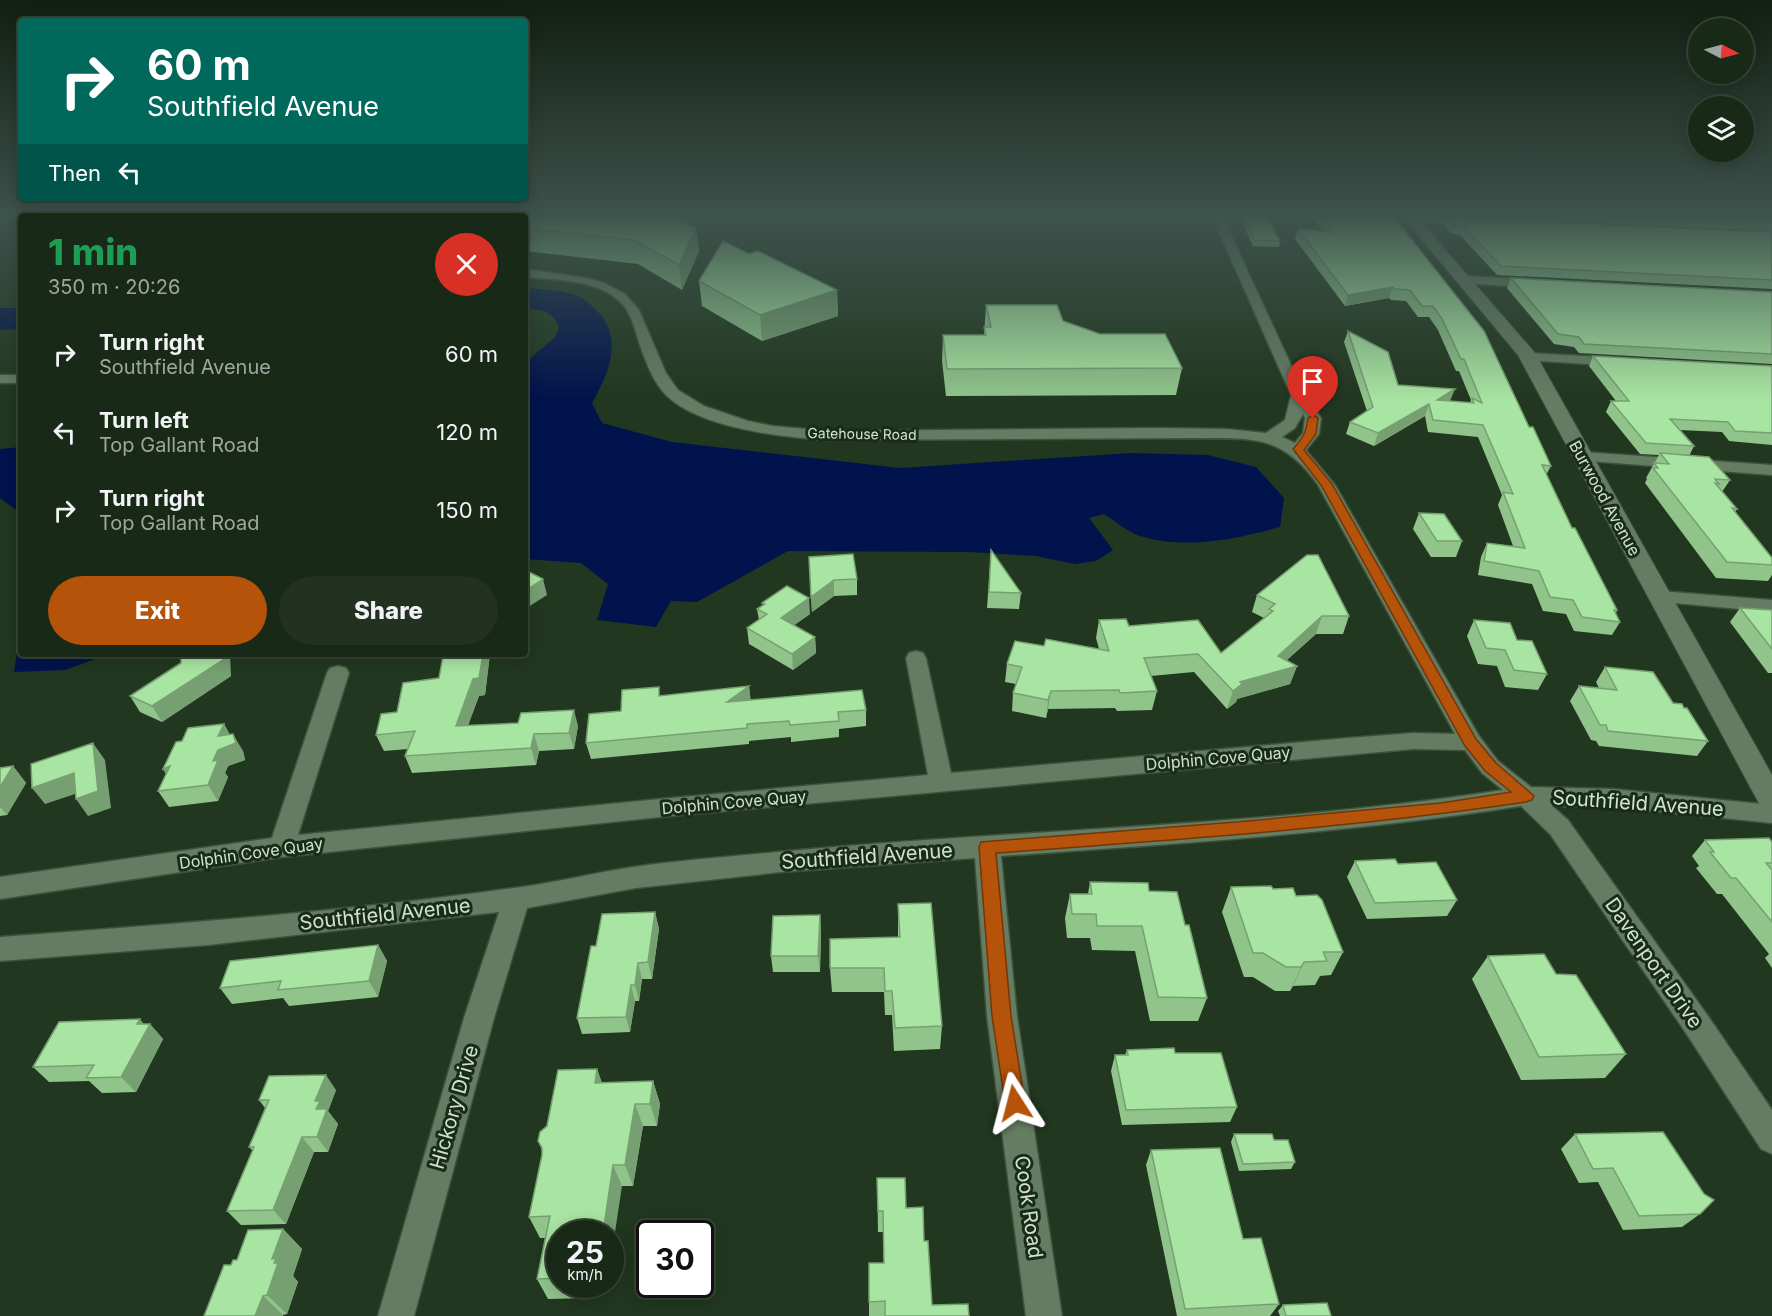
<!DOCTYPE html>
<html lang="en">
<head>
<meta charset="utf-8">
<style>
  :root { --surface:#192917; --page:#223120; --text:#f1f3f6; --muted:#9fa6a1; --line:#374536; --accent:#b45309 }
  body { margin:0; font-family:Inter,sans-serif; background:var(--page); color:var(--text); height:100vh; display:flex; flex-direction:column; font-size:22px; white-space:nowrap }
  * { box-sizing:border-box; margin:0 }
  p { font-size:20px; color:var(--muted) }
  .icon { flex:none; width:33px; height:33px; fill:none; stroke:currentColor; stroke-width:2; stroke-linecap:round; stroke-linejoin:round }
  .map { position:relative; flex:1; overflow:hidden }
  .drawer { position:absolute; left:18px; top:213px; width:510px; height:444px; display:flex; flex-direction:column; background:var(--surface); border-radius:6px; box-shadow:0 3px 15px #0003,0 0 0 2px var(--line) }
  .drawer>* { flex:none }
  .hud { position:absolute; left:18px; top:18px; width:510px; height:183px; border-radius:6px; box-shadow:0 3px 15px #0003,0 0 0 2px var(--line); background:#00695c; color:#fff; overflow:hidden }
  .needle { width:39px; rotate:96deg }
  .buttons { position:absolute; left:1688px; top:18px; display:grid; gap:12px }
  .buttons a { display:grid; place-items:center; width:66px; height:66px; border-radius:50%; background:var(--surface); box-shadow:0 3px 15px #0003,0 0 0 2px var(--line); font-size:30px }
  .speed { position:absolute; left:546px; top:1220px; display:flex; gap:12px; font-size:30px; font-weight:700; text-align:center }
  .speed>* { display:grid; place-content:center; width:78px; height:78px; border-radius:50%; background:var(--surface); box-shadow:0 3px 15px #0003,0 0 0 2px var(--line); line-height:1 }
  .speed small { font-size:15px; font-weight:400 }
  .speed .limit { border:3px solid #111; border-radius:9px; background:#fff; color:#111 }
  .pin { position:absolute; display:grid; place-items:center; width:51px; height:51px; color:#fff; margin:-62px -26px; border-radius:50% 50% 50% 0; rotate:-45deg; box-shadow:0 0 6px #0007 }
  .pin .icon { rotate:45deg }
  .me { position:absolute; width:66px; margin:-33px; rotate:351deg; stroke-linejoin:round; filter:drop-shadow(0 0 4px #0008) }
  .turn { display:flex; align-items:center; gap:21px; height:126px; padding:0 30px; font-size:27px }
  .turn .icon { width:78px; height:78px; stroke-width:2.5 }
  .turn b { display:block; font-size:42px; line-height:51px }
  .then { display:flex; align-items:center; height:57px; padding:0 30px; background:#0003; gap:12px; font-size:22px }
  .round { display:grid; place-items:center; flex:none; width:63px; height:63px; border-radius:32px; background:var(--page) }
  .summary { display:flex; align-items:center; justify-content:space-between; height:102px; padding:0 30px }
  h1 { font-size:36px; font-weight:800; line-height:45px; color:#1e9e55 }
  .primary-button { display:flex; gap:12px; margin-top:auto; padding:12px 30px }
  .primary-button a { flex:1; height:69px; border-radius:36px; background:var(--accent); color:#fff; font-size:24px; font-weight:800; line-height:69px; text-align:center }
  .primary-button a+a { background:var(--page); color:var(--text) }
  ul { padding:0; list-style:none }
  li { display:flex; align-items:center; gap:18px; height:78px; padding:0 30px }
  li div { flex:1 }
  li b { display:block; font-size:22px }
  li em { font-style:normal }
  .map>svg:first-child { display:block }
</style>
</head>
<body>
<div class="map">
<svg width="1772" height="1316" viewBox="0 0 1772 1316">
  <rect width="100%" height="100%" fill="#21371f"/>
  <path fill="#01134c" d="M525,288C540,289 557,290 572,294C581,296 589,303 595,309C625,337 609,373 592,403L602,423L672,442L900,468L1132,453L1208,455L1256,467L1284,498L1280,527C1236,539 1185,550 1140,536C1128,532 1115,521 1104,514L1089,518L1113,550L1096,561L1075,564L1036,556L969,552L788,551L697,602L671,601L656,627L597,620L608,584L581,563L525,559V363L555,337L559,327C552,310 542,310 525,308Z
    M0,308H21V329L0,330Z
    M21,447V546L16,510L0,498V449Z
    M21,627V654H109L65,670L14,672Z"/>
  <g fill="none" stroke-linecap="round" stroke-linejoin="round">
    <g stroke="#3e513d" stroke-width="3">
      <path id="minor" d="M1212,216H1222L1305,395L1321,418L1319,434L1306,450L1335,485L1479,736L1498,761L1531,787L1613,789L1772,805V823L1613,807L1552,806L1568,820L1708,1016L1772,1110V1154L1761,1149L1688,1036L1550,834L1521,806C1349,833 1174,844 1001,856L1017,1016L1062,1316H1026L987,1016L975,858L781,872L636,888L527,908L494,1018L414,1316H378L464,1018L499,912L208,945L0,961V937C171,924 343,912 514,888C554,883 593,873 633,867C681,860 729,857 777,852C1019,829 1262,827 1503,790L1482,773L1465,750L1413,749L660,817L282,857L0,899V877L272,838L327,673L330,668L338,666L346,668L349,673L298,835L660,799L928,775L906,658L909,653L916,651L923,653L926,658L951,773L1348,738L1413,733L1455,734L1318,485C1281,432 1249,439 1190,438L828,440C782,437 702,429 667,396C654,383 647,365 641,348C636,335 633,317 624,306C602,279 556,280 525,277V269L587,278L604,283L625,294L639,310L666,373L678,390L704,406L748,421L773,426L828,431L1155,428L1226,429L1266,433L1285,420L1291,395ZM1303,414L1305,418L1303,433L1295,443L1282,437L1295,428Z
        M1413,217L1475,220L1481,223L1475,226L1409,222L1408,220Z
        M1466,276L1538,280L1544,284L1538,288L1462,283L1460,280Z
        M1528,353L1620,358L1627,362L1620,366L1523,360L1521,357L1523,354Z
        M0,375H21V383H0Z
        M1582,452L1772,465V475L1576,460L1574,457Z
        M1660,591L1772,600V612L1653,601L1650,597L1653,593Z"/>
    </g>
    <g stroke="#3e513d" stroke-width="2">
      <path id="tertiary" d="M1402,216H1416L1535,353L1772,775V812L1762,809L1518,355Z"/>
    </g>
    <use href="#minor" fill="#647d62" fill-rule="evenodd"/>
    <use href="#tertiary" fill="#647d62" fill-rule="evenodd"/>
  </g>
  <path fill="#90c48b" d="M525,216L696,228L699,251L682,290L638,264L525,251Z
    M1239,216H1266L1280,241L1279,247L1253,246Z
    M1312,216H1393L1529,427L1551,466L1546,475L1572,528L1617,610L1616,613L1620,622L1612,635L1574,631L1566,614L1543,611L1532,584L1478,575L1481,557L1487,543L1513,546L1498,505L1502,495L1478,437L1428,432L1425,416L1374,446L1346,434L1350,422L1367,411L1344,342L1348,331L1398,385L1450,401L1470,403L1471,400L1459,371H1456L1438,330L1429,317H1418L1406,301L1391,300L1389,298L1345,306L1295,239L1298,229L1323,231Z
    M1437,216H1772V231Z
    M1447,218L1772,232V289L1497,275L1461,236L1451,233L1445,226Z
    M749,254L837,290L838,316L762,341L702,306L699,281Z
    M1511,278L1772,292V364L1579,353L1574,347L1554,344L1507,288Z
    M986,305L1063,321L1182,368L1176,395L946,396L942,361L943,335H984Z
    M1593,356L1772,366V445L1729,441L1722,432L1680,430L1694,446L1689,456L1730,480L1722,492L1737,509L1735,512L1772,558V575L1768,581L1716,578L1645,483L1647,479L1646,478L1659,455L1640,454L1606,412L1611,401H1616L1589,366Z
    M1419,513L1462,541L1456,557H1431L1413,529Z
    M809,557L857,579V595L834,596L812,612Z
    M990,566L1021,593L1019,609L987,608Z
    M1257,595L1349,616L1343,634H1316L1287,660L1297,666L1290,684L1237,699L1236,702L1227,709L1194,672L1151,676L1157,691L1152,710L1117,711L1115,708L1048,709L1046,718L1012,711L1013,693L1016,684L1005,682L1007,664L1044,646L1099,649L1096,638L1099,620L1129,626L1221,653L1264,618L1252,612Z
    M762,603L810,614L794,625L815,637L816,653L793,670L749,644L747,628L759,620L757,609L763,606Z
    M1740,608L1772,610V673H1768L1730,622Z
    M1474,620L1517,640L1547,674L1538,690L1505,687L1497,666L1478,664L1467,636Z
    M447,654H490L485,695L479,696L468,725L578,726L574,749L539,751L536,765L412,773L405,756L408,749L384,751L376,735L397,712L439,678Z
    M181,663L231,676L162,722L140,712L130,696Z
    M1605,667L1673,703L1684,708L1708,741L1697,756L1599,746L1596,741L1591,740L1570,701L1579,686L1599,688L1596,682Z
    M749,686L750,700L866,710V726L839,729V737L791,742V737L749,741V744L591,759L586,743L621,711L661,696Z
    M224,724L230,735L243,751L245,760L228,766L225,773L228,777L218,801L169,807L158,791L166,774L163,769L182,741Z
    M13,766L26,783L7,815L0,816V768Z
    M1705,840L1772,842V968L1765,958L1769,954L1722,894H1717L1696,868L1699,866L1692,856Z
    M1355,861L1398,864L1457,900L1447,916L1367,919L1347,877Z
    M1090,882L1149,891L1185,925L1207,998L1198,1021H1150L1135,951L1092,950L1090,938H1067L1065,918L1070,894H1088Z
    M1231,887L1273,889L1296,896L1343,952L1331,975L1320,976L1315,985L1293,986L1290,991H1275L1253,977H1244L1222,912Z
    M898,904L942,1026L940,1049L894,1051L892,1015H885L884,992H832L830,968L898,937Z
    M655,912L659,929L652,979H642L639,1001H635L630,1032L582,1034L577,1018L596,946Z
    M820,915L821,932L820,972H773L771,956Z
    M378,945L387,961L378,997L289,1006L283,998L232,1004L220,988Z
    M1488,956L1626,1054L1605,1078L1521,1080L1472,979Z
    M144,1024H150L163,1039L136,1092L102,1093L89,1081L49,1082L33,1067Z
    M1127,1050L1175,1053L1237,1107L1230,1122L1122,1125L1111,1071L1115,1055H1125Z
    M597,1069L602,1083L653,1081L660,1104L657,1126H643L633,1186H622L560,1233V1284H608L607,1293L589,1294L588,1298L548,1299L537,1279L545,1238H540L529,1217L542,1155V1150L538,1141L547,1126Z
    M336,1090L328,1111L338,1124L328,1152H314L286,1224L241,1225L227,1211L253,1151L249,1147L265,1108L259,1100Z
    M1234,1134L1274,1140L1295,1162L1291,1169L1239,1171L1231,1142Z
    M1575,1134L1700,1214L1682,1227L1623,1230L1598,1182L1579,1183L1561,1149Z
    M1151,1150L1243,1239L1279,1304L1270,1316H1177L1146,1165Z
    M877,1178L906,1208L924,1241L932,1305L969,1316H869V1302L884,1263L883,1232H878Z
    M283,1229L302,1249L293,1276L298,1282L287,1314L283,1315V1316H204L231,1265Z
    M1283,1305L1331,1316H1280L1278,1311Z"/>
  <path fill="#76a071" d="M696,228L699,251L682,290L679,265Z
    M1393,287L1389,298L1345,306L1348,295Z
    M837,290L838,316L762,341L760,315Z
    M1455,389L1450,401L1437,400Z
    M1429,404L1425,416L1374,446L1378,433Z
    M543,579L547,595L525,609V591Z
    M834,580V596L812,612L811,597Z
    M809,598L810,614L782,634L781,618Z
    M1322,616L1316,634L1273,672L1297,666L1290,684L1237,699L1236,702L1227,709L1233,691L1240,682L1278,656Z
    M815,637L816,653L793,670L792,654Z
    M222,654H230L231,676L162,722L152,706Z
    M483,654H490L485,695L479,696L462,742L456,726Z
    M749,686L751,702H727Z
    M1051,691L1048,709L1046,718L1048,700Z
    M574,710L578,726L574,749L569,733Z
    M224,724L233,741V734L243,751L245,760L228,766L225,773L228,777L218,801L208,785L218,736Z
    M534,734L539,751L536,765L531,748Z
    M93,743L105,760L111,808L88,816L76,799Z
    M13,766L26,783L7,815L0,807V787Z
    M170,766L174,785L163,769Z
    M74,773L87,790L45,804L32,788Z
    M655,912L659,929L652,979L648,962Z
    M820,915L821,932L820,972L818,956Z
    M378,945L387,961L378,997L369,981Z
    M1304,962L1293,986L1290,991L1301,967Z
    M638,963L642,979L639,1001L635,985Z
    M631,985L635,1001L630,1032L626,1017Z
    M140,1019L147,1028L150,1024L163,1039L136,1092L121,1077L137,1024Z
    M597,1069L605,1092L595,1083Z
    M326,1075L336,1090L328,1111L338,1124L328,1152L317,1137L315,1101Z
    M653,1081L660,1104L657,1126L650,1104Z
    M635,1104L643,1126L633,1186L625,1165Z
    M302,1137L314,1152L286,1224L273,1210Z
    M613,1165L622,1186L610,1265V1233H603Z
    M283,1229L302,1249L293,1276L298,1282L287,1314L267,1295L272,1259Z
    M581,1284H583L589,1294L588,1298Z
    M602,1284H608L607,1293Z
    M263,1296L283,1315V1316H255Z"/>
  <path fill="#a8e4a2" stroke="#76a071" stroke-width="1.5" d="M513,216H673L696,228L679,265L634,240L525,228V216Z
    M1243,216H1266L1280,241L1254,240Z
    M1322,216H1393L1484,331L1529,427H1533L1551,466L1542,465L1572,528H1575L1617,610H1614L1620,622L1582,617L1573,600L1550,597L1539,571L1484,561L1487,543L1525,548L1503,492L1513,494L1483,425L1433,420L1429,404L1378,433L1350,422L1373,407L1348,331L1388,352L1398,385L1455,389L1437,400L1474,403L1472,398L1482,403L1464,359H1461L1442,319L1433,306H1422L1410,290L1394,289L1393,287L1348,295L1298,229L1334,232Z
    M1629,216H1772V222Z
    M1447,218L1772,232V280L1501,266L1464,227L1454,225Z
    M723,241L749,254L758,251L837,290L760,315L699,281Z
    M1511,278L1772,292V354L1584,344L1579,337L1558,334Z
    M986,305H1057L1063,321L1100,334H1165L1182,368L947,369L943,335H986L984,327H991Z
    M1593,356L1772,366V433L1735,431L1728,422L1670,419L1694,446L1646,443L1611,401H1629Z
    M1660,453L1709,457L1730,480L1715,479L1719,484L1715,483L1737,509L1732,508L1772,558V565L1727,562L1653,468H1658L1654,463L1669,464Z
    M1419,513L1444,514L1462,541H1437Z
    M991,550L1021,593L989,592Z
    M853,554L857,579L834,580L811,597L809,557Z
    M1307,555H1318L1349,616H1322L1278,656L1297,666L1240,682L1242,684L1233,691L1198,654L1144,658L1157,691L1120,693L1119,690L1051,691L1048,700L1013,693L1022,667L1007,664L1015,641L1044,646L1046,639L1109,651L1099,620L1126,619L1129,626L1198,620L1221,653L1273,611L1269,609L1275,604L1257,595Z
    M525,570L543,579L525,591Z
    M787,586L809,598L781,618L815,637L792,654L747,628L767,614L757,609L765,604L762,603Z
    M1740,608L1772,610V649Z
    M1474,620L1510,623L1517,640L1532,641L1547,674L1514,670L1505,650L1486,648Z
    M181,654H222L223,660L152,706L130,696L181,663Z
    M447,654H483L479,678L473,679L456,726L518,723L521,713L574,710L569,733L534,734L531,748L405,756L415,731L376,735L381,714L397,712L403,683L439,678L443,656H446Z
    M1605,667L1653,672L1673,703L1682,704L1684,708H1687L1708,741L1608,731L1606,725H1600L1579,686L1617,690Z
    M749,686L727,702L862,690L866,710L838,712L839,721L790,725L789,721L747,724V728L586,743L589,714L621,711L622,690L659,687V696Z
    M224,724L218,736L233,734L236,743L218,750L213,761L218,760L208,785L158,791L170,766L163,769L176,742L182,741L188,728Z
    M93,743L98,791L76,799L74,773L32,788L31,764Z
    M13,766L0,787V768Z
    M1769,838L1772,842V863H1766L1772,870V922L1736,878H1731L1710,852H1714L1705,840Z
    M1395,859L1398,864L1436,862L1457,900L1375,903L1355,861Z
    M1090,882L1148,883L1149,891L1177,892L1185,925H1189L1207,998L1158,997L1142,926H1097L1096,914H1072L1070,894H1092Z
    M1271,886L1273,889L1293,888L1296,896L1317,895L1322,900L1343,952H1323L1327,961L1304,962L1301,967H1286L1263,953H1253L1231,887Z
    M931,903L942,1026L895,1028L892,991H885L884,968H830V939L900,937L898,904Z
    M655,912L648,962L638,963L635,985H631L626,1017L577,1018L591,946H596L602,914Z
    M820,915L818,956H771L773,916Z
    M378,945L369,981L278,990L281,981L220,988L230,961Z
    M1544,954L1556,974L1576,975L1626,1054L1539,1057L1488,956Z
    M140,1019L137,1024H150L121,1077L86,1078L94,1065L33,1067L59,1022Z
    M1174,1048L1175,1053H1221L1237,1107L1126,1110L1115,1055H1128L1127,1050Z
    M597,1069L595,1083L653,1081L650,1104H635L625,1165H613L603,1233H560V1278L537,1279L550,1216L529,1217L542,1155V1148L538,1141L540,1132L547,1126L558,1070Z
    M326,1075L315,1101H320L316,1109H327L317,1137H302L273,1210L227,1211L254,1147H249L269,1100H259L269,1076Z
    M1663,1132L1704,1194L1714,1200L1700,1214L1639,1216L1613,1168L1593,1169L1575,1134Z
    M1234,1134H1272L1274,1140H1288L1295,1162L1243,1164Z
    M1220,1148L1243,1239L1261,1238L1279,1304L1185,1309L1151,1150Z
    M877,1178H905L906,1208L923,1207L924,1241H928L932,1305L968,1304L969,1316H885V1301L869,1302V1263H884L883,1211H878Z
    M283,1229L272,1259L276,1258L274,1263H278L267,1295L263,1296L255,1316H204L224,1265H231L233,1260H237L248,1230Z
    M1327,1303L1331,1316H1286L1283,1305Z"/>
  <linearGradient id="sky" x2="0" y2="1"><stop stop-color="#121e11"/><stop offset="0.54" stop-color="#3d534d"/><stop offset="1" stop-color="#3d534d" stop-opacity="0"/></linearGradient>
  <rect width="1772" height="400" fill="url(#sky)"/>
  <path fill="#b45309" stroke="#753606" stroke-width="1.5" d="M1313,415L1318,418L1316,434L1304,450L1332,484L1476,739L1496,763L1534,796L1532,800L1526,802C1351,828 1173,840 996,853L1011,1016L1025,1103L1022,1110L1015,1113L1008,1110L1005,1103L992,1016L979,847L981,842L1236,822L1441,803L1511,792L1485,771L1465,746L1321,485L1293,449C1303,438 1306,433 1308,418Z"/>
  <g text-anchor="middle" stroke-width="6" stroke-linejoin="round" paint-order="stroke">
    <g font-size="14" fill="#d4e1d2" stroke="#172d16">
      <text transform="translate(862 434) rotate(1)" y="5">Gatehouse Road</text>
    </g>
    <g font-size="16" fill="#d4e1d2" stroke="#172d16">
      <text transform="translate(1605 498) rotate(61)" y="6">Burwood Avenue</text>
      <text transform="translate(1218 758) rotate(-5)" y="6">Dolphin Cove Quay</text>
      <text transform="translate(734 802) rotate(-5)" y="6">Dolphin Cove Quay</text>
      <text transform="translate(251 853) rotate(-8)" y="6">Dolphin Cove Quay</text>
    </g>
    <g font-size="20" fill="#d4e1d2" stroke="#172d16">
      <text transform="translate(1638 803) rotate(4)" y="7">Southfield Avenue</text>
      <text transform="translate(867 856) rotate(-4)" y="7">Southfield Avenue</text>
      <text transform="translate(385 914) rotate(-6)" y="7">Southfield Avenue</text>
      <text transform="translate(1654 963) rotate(55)" y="7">Davenport Drive</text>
      <text transform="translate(454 1107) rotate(-74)" y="7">Hickory Drive</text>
      <text transform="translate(1029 1207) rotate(82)" y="7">Cook Road</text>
    </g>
  </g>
</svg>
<div class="buttons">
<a><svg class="needle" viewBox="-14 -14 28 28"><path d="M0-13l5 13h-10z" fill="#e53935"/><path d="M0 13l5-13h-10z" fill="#9fa6a1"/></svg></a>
<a><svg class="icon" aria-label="layers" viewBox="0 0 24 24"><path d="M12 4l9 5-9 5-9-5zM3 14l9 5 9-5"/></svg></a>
</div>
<div class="speed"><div>25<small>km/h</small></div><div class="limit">30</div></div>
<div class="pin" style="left:1313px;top:418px;background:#d93025"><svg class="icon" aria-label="arrive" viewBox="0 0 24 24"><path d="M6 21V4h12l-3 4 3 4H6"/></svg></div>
<svg class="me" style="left:1015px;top:1103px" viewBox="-20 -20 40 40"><path d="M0-17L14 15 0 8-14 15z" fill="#b45309" stroke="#fff" stroke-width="4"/></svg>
<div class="hud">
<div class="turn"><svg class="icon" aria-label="right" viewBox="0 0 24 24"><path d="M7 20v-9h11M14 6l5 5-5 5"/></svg><div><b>60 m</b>Southfield Avenue</div></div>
<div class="then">Then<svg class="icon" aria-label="left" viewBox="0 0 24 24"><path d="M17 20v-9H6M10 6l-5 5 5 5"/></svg></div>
</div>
<section class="drawer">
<div class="summary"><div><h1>1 min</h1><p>350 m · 20:26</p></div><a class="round" style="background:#d93025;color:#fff"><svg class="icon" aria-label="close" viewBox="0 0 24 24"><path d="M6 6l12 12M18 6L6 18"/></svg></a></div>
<ul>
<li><svg class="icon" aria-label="right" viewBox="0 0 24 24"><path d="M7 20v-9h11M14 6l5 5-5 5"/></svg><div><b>Turn right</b><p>Southfield Avenue</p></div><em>60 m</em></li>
<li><svg class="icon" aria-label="left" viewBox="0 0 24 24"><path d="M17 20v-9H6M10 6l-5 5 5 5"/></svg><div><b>Turn left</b><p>Top Gallant Road</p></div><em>120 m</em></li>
<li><svg class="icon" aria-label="right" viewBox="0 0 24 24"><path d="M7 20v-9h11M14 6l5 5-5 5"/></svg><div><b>Turn right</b><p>Top Gallant Road</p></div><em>150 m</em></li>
</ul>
<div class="primary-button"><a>Exit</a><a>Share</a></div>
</section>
</div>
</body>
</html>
